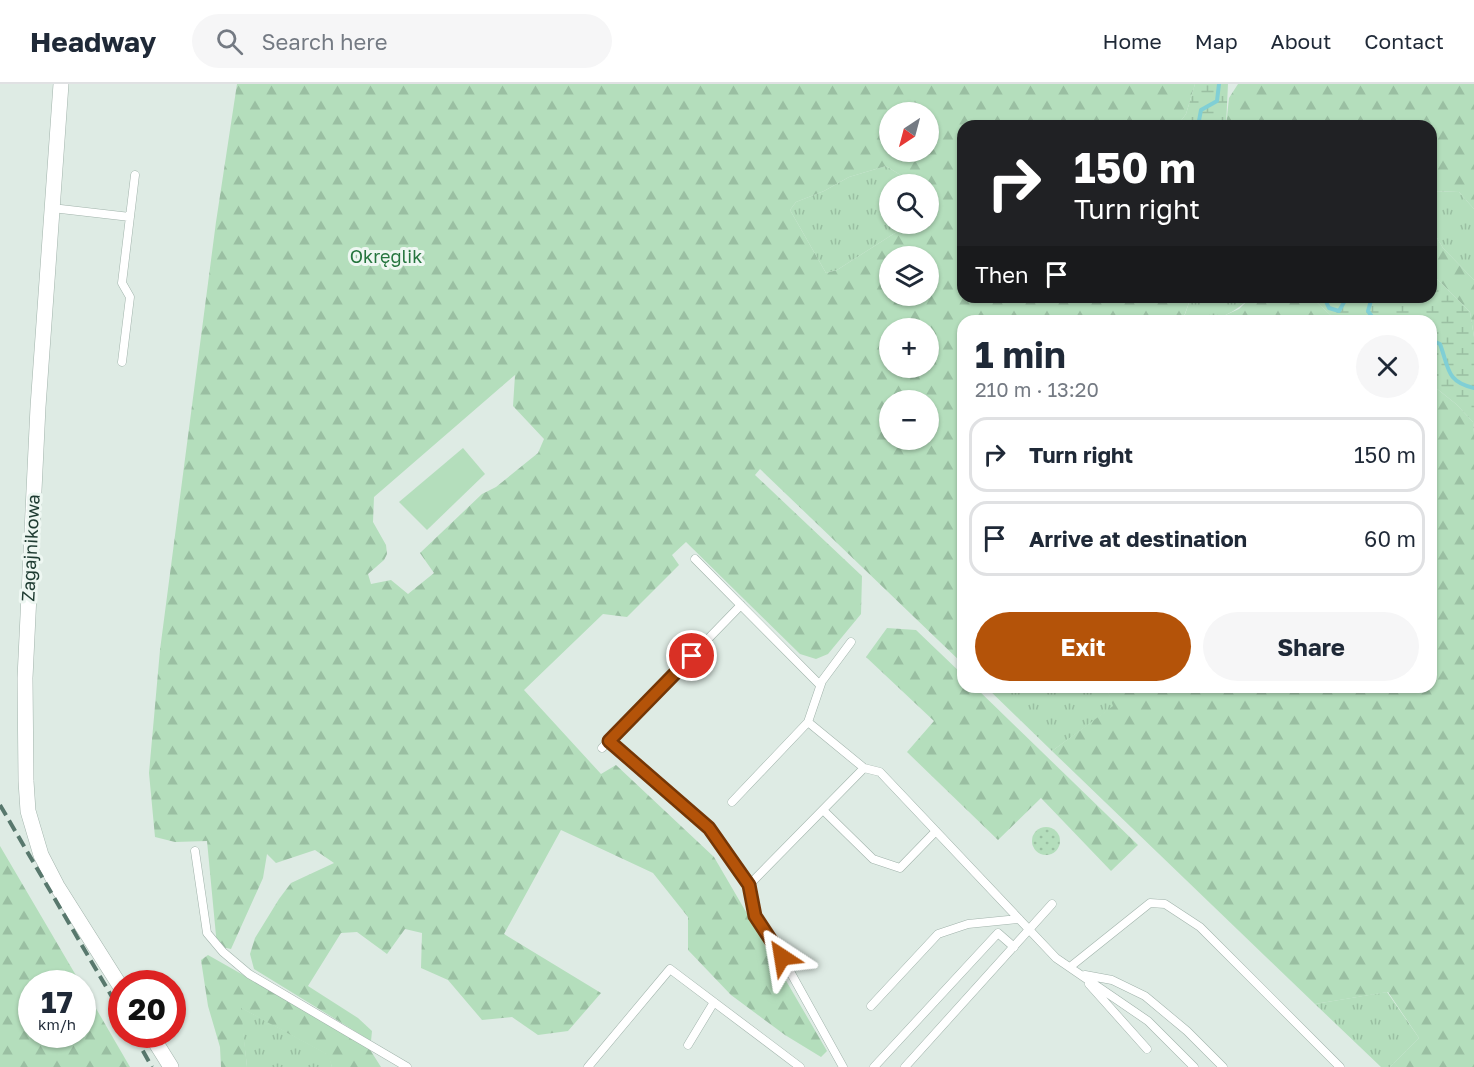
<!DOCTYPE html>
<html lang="en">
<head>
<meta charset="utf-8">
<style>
  :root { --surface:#fff; --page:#f6f6f7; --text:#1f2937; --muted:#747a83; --line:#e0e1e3; --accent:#b45309 }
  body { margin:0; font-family:"Golos Text",sans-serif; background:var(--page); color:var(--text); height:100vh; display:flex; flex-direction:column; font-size:22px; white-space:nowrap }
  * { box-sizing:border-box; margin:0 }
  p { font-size:20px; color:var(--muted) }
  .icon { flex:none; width:33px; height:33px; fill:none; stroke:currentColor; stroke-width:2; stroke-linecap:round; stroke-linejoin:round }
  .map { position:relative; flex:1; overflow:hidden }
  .drawer { position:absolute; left:957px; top:231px; width:480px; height:378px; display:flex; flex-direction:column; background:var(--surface); border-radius:18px; box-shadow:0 2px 4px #0004 }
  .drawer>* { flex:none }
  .hud { position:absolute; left:957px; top:36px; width:480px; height:183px; border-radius:18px; box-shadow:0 2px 4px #0004; background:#202124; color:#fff; overflow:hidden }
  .needle { width:39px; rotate:216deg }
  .controls { position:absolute; left:879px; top:18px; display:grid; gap:12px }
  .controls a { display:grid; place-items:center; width:60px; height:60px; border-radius:50%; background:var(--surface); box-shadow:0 2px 4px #0004; font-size:30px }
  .speed { position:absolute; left:18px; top:886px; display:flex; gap:12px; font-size:30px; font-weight:700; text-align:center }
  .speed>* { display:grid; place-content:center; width:78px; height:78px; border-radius:50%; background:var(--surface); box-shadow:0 2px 4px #0004; line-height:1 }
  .speed small { font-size:15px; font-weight:400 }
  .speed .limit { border:9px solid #d22; background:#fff; color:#111 }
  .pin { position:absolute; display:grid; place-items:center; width:51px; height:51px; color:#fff; margin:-26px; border:3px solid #fff; border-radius:50%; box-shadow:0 2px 6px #0007 }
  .me { position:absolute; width:66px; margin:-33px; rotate:327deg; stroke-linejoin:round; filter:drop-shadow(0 0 4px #0008) }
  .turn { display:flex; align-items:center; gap:21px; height:126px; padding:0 18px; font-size:27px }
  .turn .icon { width:78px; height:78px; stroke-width:2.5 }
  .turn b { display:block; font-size:42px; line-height:51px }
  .then { display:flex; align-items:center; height:57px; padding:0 18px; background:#0003; gap:12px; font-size:22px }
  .round { display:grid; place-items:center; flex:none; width:63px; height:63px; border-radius:32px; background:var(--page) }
  .head { display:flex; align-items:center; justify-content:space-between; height:102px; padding:0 18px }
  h1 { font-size:36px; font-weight:700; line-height:45px }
  .primary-button { display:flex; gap:12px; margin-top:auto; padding:12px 18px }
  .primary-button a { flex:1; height:69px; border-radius:36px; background:var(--accent); color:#fff; font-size:24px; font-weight:700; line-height:69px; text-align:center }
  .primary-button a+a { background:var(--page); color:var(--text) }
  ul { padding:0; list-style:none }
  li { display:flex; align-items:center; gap:18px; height:75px; margin:0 12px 9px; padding:0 6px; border:3px solid var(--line); border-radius:18px }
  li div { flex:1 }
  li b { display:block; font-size:22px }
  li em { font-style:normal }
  header { display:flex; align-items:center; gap:36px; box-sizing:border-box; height:84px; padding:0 30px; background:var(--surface); border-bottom:2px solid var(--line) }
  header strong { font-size:28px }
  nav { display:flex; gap:33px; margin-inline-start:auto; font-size:21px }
  .search { width:420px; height:54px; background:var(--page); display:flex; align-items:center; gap:15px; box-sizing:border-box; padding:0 21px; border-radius:33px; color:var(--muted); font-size:22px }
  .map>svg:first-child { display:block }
</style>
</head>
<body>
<header>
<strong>Headway</strong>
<div class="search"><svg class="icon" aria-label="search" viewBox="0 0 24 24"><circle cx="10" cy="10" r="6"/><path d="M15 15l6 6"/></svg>Search here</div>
<nav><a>Home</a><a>Map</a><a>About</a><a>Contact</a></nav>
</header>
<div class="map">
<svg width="1474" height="983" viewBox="0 0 1474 983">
  <defs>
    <pattern id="grass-tufts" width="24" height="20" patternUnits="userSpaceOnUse" patternTransform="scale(1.5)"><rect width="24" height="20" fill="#b4debc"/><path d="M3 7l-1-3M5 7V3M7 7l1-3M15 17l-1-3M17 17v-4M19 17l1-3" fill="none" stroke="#9abfa2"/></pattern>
    <pattern id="forest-firs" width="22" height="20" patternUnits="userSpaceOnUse" patternTransform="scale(1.5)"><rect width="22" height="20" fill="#b4debc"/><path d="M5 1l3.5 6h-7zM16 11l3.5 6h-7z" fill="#9abfa2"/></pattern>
    <pattern id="wetland-marsh" width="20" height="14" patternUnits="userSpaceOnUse" patternTransform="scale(1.5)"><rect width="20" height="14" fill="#b4debc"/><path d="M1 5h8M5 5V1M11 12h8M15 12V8" fill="none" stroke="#9abfa2"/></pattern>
    <pattern id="park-dots" width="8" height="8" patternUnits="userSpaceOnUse" patternTransform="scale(1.5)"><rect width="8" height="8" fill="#b4debc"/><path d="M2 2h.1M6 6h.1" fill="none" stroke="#9abfa2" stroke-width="1.8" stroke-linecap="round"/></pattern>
  </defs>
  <rect width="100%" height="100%" fill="#deebe4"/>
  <path fill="url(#grass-tufts)" d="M886,82L915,100H890V140H909L837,186L826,189L790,126L796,118L824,107L849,93Z
    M1431,107L1459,108L1474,125V196L1443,164L1431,144Z
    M1191,213H1251C1233,231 1208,242 1183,236Z
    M986,603H1106L1114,622L1052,667Z
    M1387,908L1419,954L1390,983H1381L1315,920Z
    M240,923L329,971L332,983H247Z"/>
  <path fill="url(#forest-firs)" fill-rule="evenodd" d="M237,0H1195L1186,30L1177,42H963V213H1191L1183,235L1187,237H963V580L760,385L755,391L862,492L861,530L828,570L816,575L800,570L686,458L672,471L679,481L627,533L603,530L524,606L601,690L616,681L714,773L827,967L821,973L785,951L731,911L688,866V833L653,789L561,746L504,850L601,909L568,947L538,951L512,933L482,936L448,896L421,884L422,849L405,845L387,870L357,848L341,849L308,902L358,934L372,947L371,957L254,885L250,870L255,854L279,815L291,799L334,779L315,766L276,779L267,770L263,794L231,865L217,862L207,757L175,758L155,753L149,689L160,566L216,138ZM890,28H928V68H890ZM886,82L915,100H928L929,109L931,110L935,121L929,126L928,140H909L837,186L826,189L790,126L796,118L824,107L849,93ZM890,172H928V212H890ZM890,244H928V284H890ZM515,291L513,322L544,355L538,369L496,403L482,410L420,469L434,489L408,510L391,496L371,500L368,490L384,476L387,470L386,461L373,438L374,413ZM890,316H928V356H890Z
    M1238,0H1474V125L1459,108L1431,107V42H1226L1229,14Z
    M1431,144L1443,164L1474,196V253L1470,228L1431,189Z
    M1251,213H1311L1337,237H1212L1239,225Z
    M1431,300L1456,320L1473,338L1474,349V983H1390L1419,954L1388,908L1315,920L1052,667L1113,622L1106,603H1431Z
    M887,544L916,546L963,591V603H975L1138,761L1111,787L1041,714L998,756L907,668L934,637L866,573Z
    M0,762L81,900H32V951H82L83,902L130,983H0Z
    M208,871L367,961L381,983H332L328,971L241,924L247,983H221L220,963L208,922L201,876Z"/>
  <path fill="url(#wetland-marsh)" d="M1195,0H1228L1226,42H1177L1186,30Z
    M1431,189L1470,228L1474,253V349L1473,338L1456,320L1431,300V237H1337L1311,213H1431Z"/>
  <path fill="url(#park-dots)" d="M1032 757a14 14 0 1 1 28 0a14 14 0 1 1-28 0Z"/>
  <path fill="#b4debc" d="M463,364L485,390L427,446L399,418Z"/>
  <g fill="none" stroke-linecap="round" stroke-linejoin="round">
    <path stroke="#80cfd5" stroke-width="4" d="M1198,42L1201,26L1217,17L1219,0
      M1324,213L1329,224L1339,227L1347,213
      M1372,213L1368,227L1375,237
      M1431,256L1440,260C1449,284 1446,298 1474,304"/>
    <g stroke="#a1b3ab" stroke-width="9">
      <path id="service" d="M52,124L130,133
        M122,278L130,213L122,199L135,91
        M695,475L820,601
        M808,638L822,597L851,558
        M609,657L709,743L749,801
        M602,664L741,521
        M732,718L808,638L864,684
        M823,726L873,775L900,784L936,747
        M195,767L207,849L223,868L249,890L407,983
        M1070,883L1150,819L1165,820L1200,843L1340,983
        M1085,891L1112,896L1145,912L1187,947L1223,983
        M1089,900L1147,965
        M871,922L938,850L968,840L1019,835
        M688,961L714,918
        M588,983L670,885L800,983
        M843,983L782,873L755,832L749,801L864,684L880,688L1056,874L1148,937L1194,983
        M874,983L998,849L1014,863
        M905,983L1052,820"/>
    </g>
    <g stroke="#a1b3ab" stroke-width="16">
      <path id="minor" d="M61,0L38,323L25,594L26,697L28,727L41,771L57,802L122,905
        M151,951L171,983"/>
    </g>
    <use href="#service" stroke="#fff" stroke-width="8"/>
    <use href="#minor" stroke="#fff" stroke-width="15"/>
    <path stroke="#58786d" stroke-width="4" stroke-dasharray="12 6" stroke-linecap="butt" d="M0,721L122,930
      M134,951L152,983"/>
  </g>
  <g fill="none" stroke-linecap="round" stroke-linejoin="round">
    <g stroke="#753606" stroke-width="15">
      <path id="route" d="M692,572L609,657L709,744L749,801L755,832L782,873"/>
    </g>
    <use href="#route" stroke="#b45309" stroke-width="10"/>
  </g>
  <g text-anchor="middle" stroke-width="6" stroke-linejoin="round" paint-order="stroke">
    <g font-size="18" fill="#25753e" stroke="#eef7f2">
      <text x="386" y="179">Okręglik</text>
    </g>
    <g font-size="18" fill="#1e3b31" stroke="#eef7f2">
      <text transform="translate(31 464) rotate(-87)" y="6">Zagajnikowa</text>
    </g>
  </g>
</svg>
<div class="controls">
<a><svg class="needle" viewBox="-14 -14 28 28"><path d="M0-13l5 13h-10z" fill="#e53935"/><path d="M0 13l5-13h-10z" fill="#747a83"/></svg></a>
<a><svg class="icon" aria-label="search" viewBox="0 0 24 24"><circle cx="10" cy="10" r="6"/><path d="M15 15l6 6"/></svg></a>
<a><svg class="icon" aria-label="layers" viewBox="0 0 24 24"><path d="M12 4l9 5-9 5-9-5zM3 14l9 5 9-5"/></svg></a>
<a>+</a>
<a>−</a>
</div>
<div class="speed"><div>17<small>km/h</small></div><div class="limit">20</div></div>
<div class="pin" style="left:692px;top:572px;background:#d93025"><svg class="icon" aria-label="arrive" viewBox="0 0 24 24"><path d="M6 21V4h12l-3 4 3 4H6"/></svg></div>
<svg class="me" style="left:782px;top:873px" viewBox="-20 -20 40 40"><path d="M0-17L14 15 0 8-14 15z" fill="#b45309" stroke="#fff" stroke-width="4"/></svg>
<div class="hud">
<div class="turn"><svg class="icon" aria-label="right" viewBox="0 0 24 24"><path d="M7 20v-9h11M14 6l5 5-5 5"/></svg><div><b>150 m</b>Turn right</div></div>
<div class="then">Then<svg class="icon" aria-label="arrive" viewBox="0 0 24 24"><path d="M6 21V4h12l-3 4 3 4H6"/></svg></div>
</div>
<section class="drawer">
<div class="head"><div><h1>1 min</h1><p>210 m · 13:20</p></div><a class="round"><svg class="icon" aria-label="close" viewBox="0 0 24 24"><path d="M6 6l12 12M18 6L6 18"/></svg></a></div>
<ul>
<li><svg class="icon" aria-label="right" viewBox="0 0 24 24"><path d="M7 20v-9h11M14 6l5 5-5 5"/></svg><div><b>Turn right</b></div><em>150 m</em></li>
<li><svg class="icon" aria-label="arrive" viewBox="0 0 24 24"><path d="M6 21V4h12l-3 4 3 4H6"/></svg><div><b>Arrive at destination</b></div><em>60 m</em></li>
</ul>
<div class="primary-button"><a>Exit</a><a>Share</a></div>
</section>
</div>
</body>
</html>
